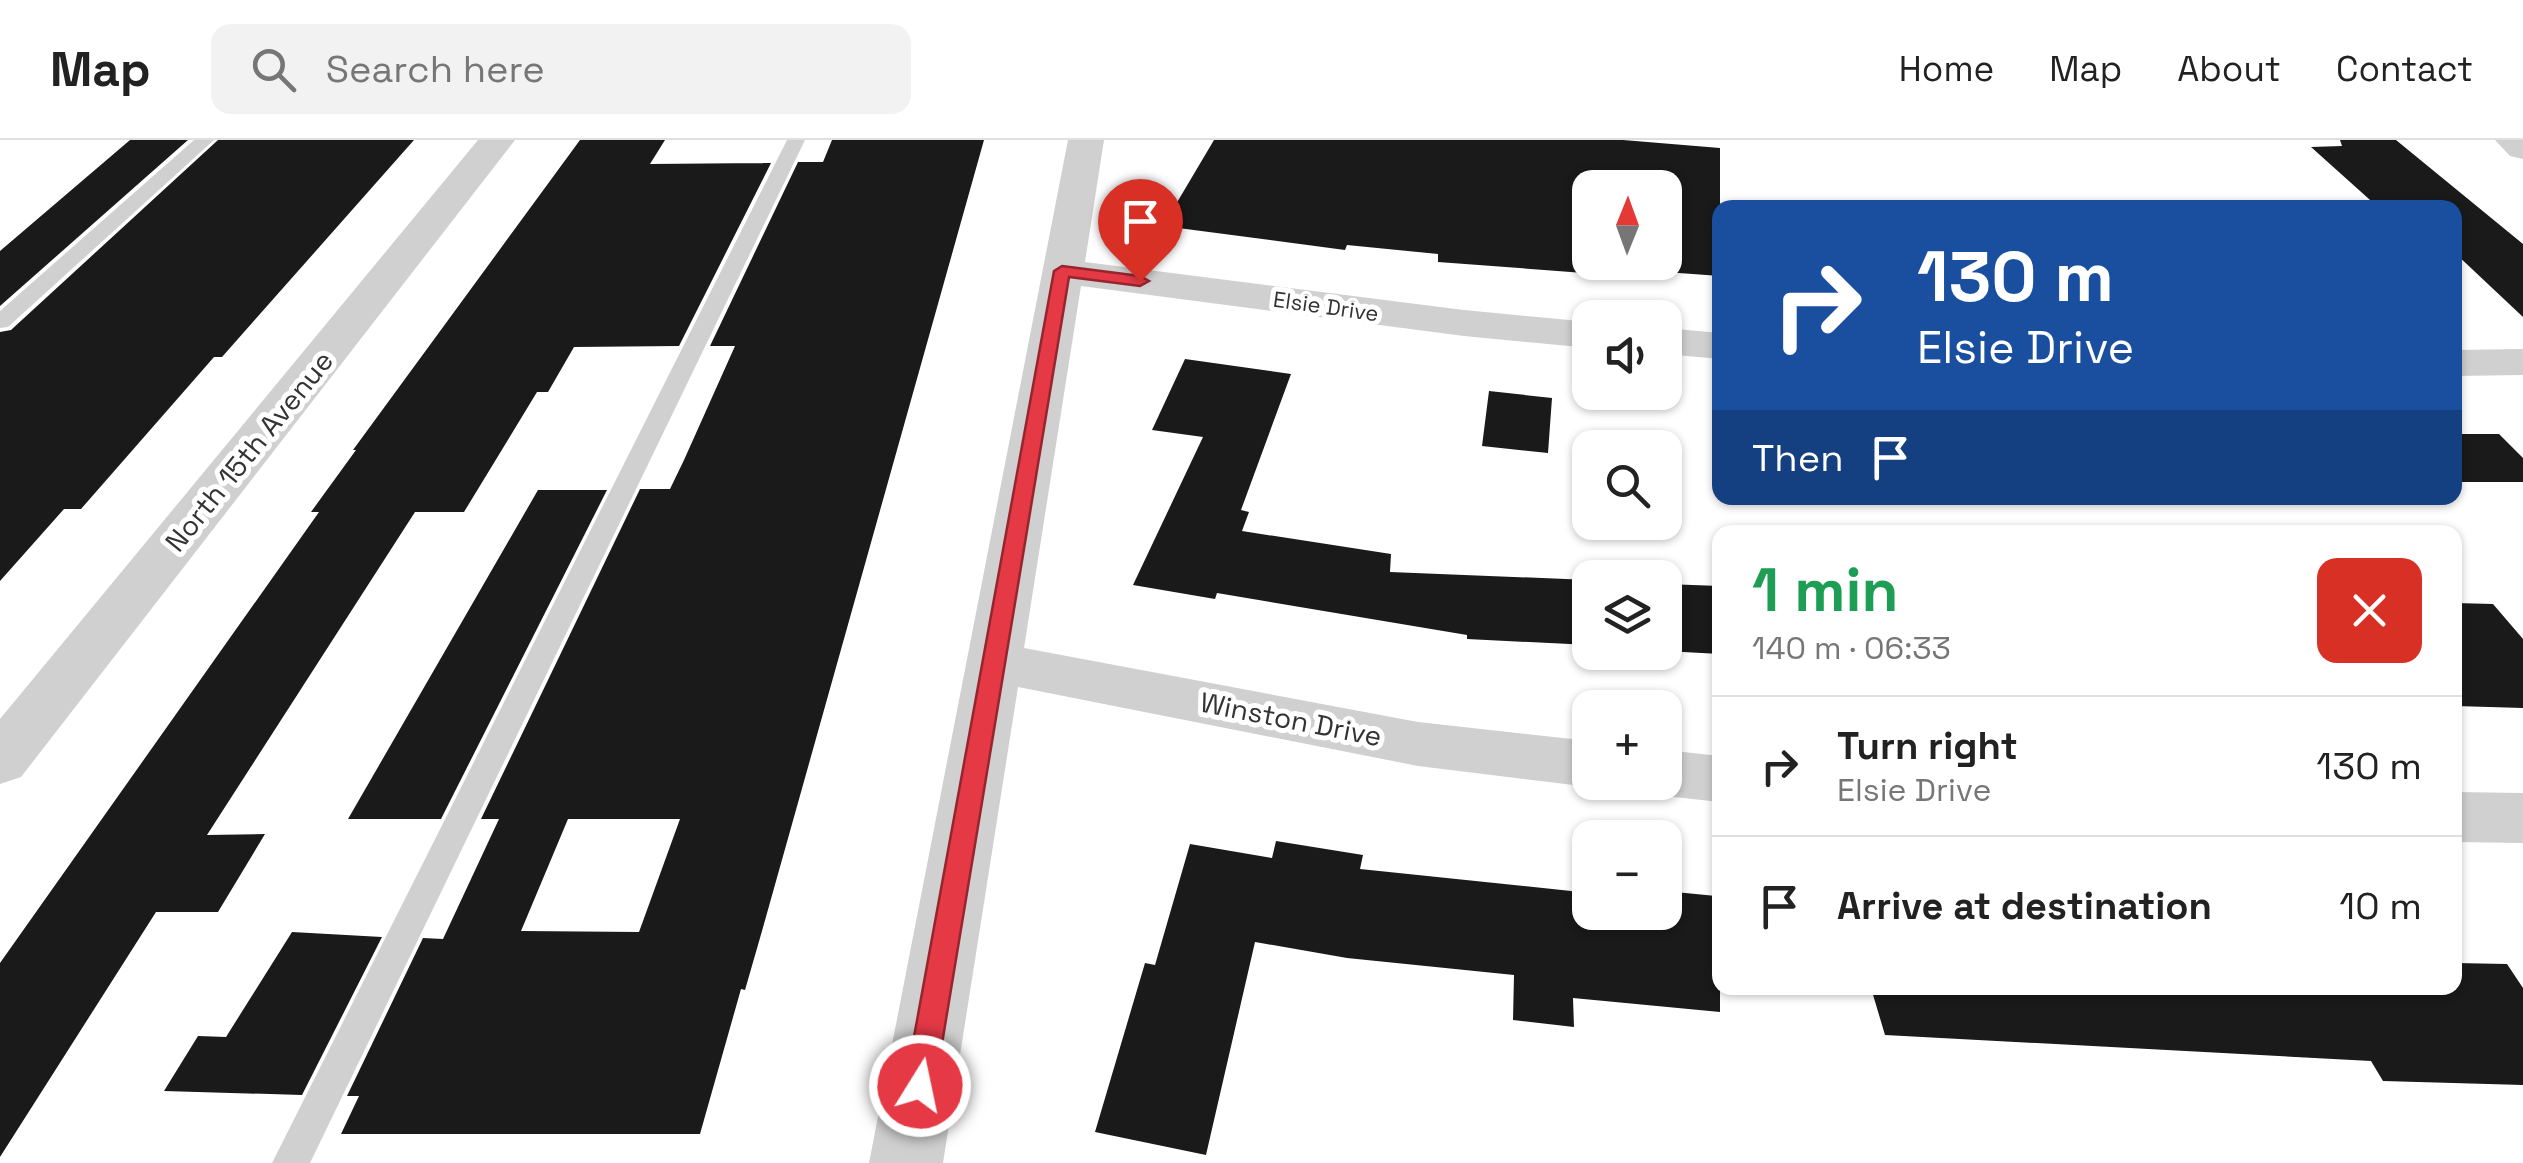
<!DOCTYPE html>
<html lang="en">
<head>
<meta charset="utf-8">
<style>
  :root { --surface:#fff; --page:#f2f2f2; --text:#222; --muted:#767676; --line:#e0e0e0 }
  body { margin:0; font-family:"Space Grotesk",sans-serif; background:var(--page); color:var(--text); height:100vh; display:flex; flex-direction:column; font-size:38px; white-space:nowrap }
  * { box-sizing:border-box; margin:0 }
  p { font-size:32px; color:var(--muted) }
  .icon { flex:none; width:55px; height:55px; fill:none; stroke:currentColor; stroke-width:2; stroke-linecap:round; stroke-linejoin:round }
  .map { position:relative; flex:1; overflow:hidden }
  .side { position:absolute; left:1712px; top:385px; width:750px; height:470px; display:flex; flex-direction:column; background:var(--surface); border-radius:20px; box-shadow:0 2px 8px #0004 }
  .side>* { flex:none }
  .banner { position:absolute; left:1712px; top:60px; width:750px; height:305px; border-radius:20px; box-shadow:0 2px 8px #0004; background:#1a4fa0; color:#fff; overflow:hidden }
  .needle { width:65px; rotate:1deg }
  .fabs { position:absolute; left:1572px; top:30px; display:grid; gap:20px }
  .fabs a { display:grid; place-items:center; width:110px; height:110px; border-radius:20px; background:var(--surface); box-shadow:0 2px 8px #0004; font-size:50px }
  .pin { position:absolute; display:grid; place-items:center; width:85px; height:85px; color:#fff; margin:-102px -42px; border-radius:50% 50% 50% 0; rotate:-45deg; box-shadow:0 0 10px #0007 }
  .pin .icon { rotate:45deg }
  .me { position:absolute; width:110px; margin:-55px; rotate:10deg; stroke-linejoin:round; filter:drop-shadow(0 0 8px #0008) }
  .turn { display:flex; align-items:center; gap:35px; height:210px; padding:0 40px; font-size:45px }
  .turn .icon { width:130px; height:130px; stroke-width:2.5 }
  .turn b { display:block; font-size:70px; line-height:85px }
  .then { display:flex; align-items:center; height:95px; padding:0 40px; background:#0003; gap:20px; font-size:38px }
  .round { display:grid; place-items:center; flex:none; width:105px; height:105px; border-radius:20px; background:var(--page) }
  .headline { display:flex; align-items:center; justify-content:space-between; height:170px; padding:0 40px }
  h1 { font-size:60px; font-weight:700; line-height:75px; color:#1e9e55 }
  ul { padding:0; list-style:none }
  li { display:flex; align-items:center; gap:30px; height:140px; padding:0 40px; border-top:2px solid var(--line) }
  li div { flex:1 }
  li b { display:block; font-size:38px }
  li em { font-style:normal }
  header { display:flex; align-items:center; gap:60px; box-sizing:border-box; height:140px; padding:0 50px; background:var(--surface); border-bottom:2px solid var(--line) }
  header strong { font-size:48px }
  nav { display:flex; gap:55px; margin-inline-start:auto; font-size:35px }
  .search { width:700px; height:90px; background:var(--page); display:flex; align-items:center; gap:25px; box-sizing:border-box; padding:0 35px; border-radius:20px; color:var(--muted); font-size:38px }
  .map>svg:first-child { display:block }
</style>
</head>
<body>
<header>
<strong>Map</strong>
<div class="search"><svg class="icon" aria-label="search" viewBox="0 0 24 24"><circle cx="10" cy="10" r="6"/><path d="M15 15l6 6"/></svg>Search here</div>
<nav><a>Home</a><a>Map</a><a>About</a><a>Contact</a></nav>
</header>
<div class="map">
<svg width="2523" height="1023" viewBox="0 0 2523 1023">
  <rect width="100%" height="100%" fill="#fff"/>
  <path fill="#1a1a1a" fill-rule="evenodd" d="M130,0H188L0,166V111Z
    M218,0H414L222,217H214L81,369H64L0,441V192L11,190Z
    M580,0H665L650,24L771,23L679,206L574,207L548,252H537L464,372H415L207,695L265,694L218,772H156L0,1017V823L319,372H311L356,310H353Z
    M832,0H984L762,791L745,850L741,849L700,994H341L359,956H347L423,798L443,799L499,679H481L640,349H670L684,320L735,206H710L798,22H823ZM568,679H680L639,792L521,791Z
    M1214,0H1623L1720,8V136L1624,129V136L1438,122V114L1347,105L1345,110L1163,86ZM1590,48H1665V122H1590Z
    M2340,0H2396L2523,104V177L2455,113V68H2379L2311,7L2342,6Z
    M1185,219L1291,234L1241,370L1249,372L1242,391L1391,414L1390,432L1590,440V505L1467,499V495L1217,453L1215,459L1133,445L1203,297L1152,290Z
    M1489,251L1552,258L1548,313L1482,306Z
    M2455,294H2499L2523,318V342H2455Z
    M538,350H607L441,679H348Z
    M1665,444L1720,446V514L1665,511Z
    M2455,463L2493,464L2523,499V568L2455,566Z
    M1276,701L1363,715L1360,729L1590,753V772H1665V751L1716,756L1720,783V872L1573,858L1574,887L1513,880L1514,835L1347,818L1255,802L1206,1015L1095,992L1145,823L1155,825L1190,704L1272,718Z
    M292,792L382,797L302,955L164,951L198,896L226,897Z
    M2455,823L2507,824L2523,848V945L2383,941L2371,921L1885,895L1871,848H2455Z"/>
  <g fill="none" stroke-linecap="round" stroke-linejoin="round">
    <path fill="#d0d0d0" fill-rule="evenodd" d="M194,0H214L8,187L0,188V171Z
      M787,0H805L310,1023H272Z"/>
    <path fill="#d0d0d0" fill-rule="evenodd" d="M478,0H515L21,637L0,644V579Z
      M1068,0H1104L1085,122L1464,170L1590,182V208L1464,196L1081,146L1024,508L1418,582L1590,601V642H1604L1590,647L1418,626L1018,547L943,1023H869Z
      M2495,0H2523V19L2510,16Z
      M1665,188L1720,193V219L1665,214Z
      M2523,209V235L2455,236V210Z
      M1665,610L1720,616V662L1665,656L1644,649L1640,642H1665Z
      M2455,652L2523,653V703L2455,702Z"/>
  </g>
  <path fill="#e63946" stroke="#96252e" stroke-width="2.5" d="M1062,126L1140,136L1149,141L1140,146L1069,137L935,946L930,956L920,960L910,956L905,946L1054,131Z"/>
  <g text-anchor="middle" stroke-width="10" stroke-linejoin="round" paint-order="stroke">
    <g font-size="22" fill="#333" stroke="#fff">
      <text transform="translate(1326 166) rotate(8)" y="8">Elsie Drive</text>
    </g>
    <g font-size="28" fill="#333" stroke="#fff">
      <text transform="translate(249 311) rotate(-51)" y="10">North 15th Avenue</text>
      <text transform="translate(1291 579) rotate(11)" y="10">Winston Drive</text>
    </g>
  </g>
</svg>
<div class="fabs">
<a><svg class="needle" viewBox="-14 -14 28 28"><path d="M0-13l5 13h-10z" fill="#e53935"/><path d="M0 13l5-13h-10z" fill="#767676"/></svg></a>
<a><svg class="icon" aria-label="sound" viewBox="0 0 24 24"><path d="M4 9h4l5-4v14l-5-4H4zM17 9q2 3 0 6"/></svg></a>
<a><svg class="icon" aria-label="search" viewBox="0 0 24 24"><circle cx="10" cy="10" r="6"/><path d="M15 15l6 6"/></svg></a>
<a><svg class="icon" aria-label="layers" viewBox="0 0 24 24"><path d="M12 4l9 5-9 5-9-5zM3 14l9 5 9-5"/></svg></a>
<a>+</a>
<a>−</a>
</div>
<div class="pin" style="left:1140px;top:141px;background:#d93025"><svg class="icon" aria-label="arrive" viewBox="0 0 24 24"><path d="M6 21V4h12l-3 4 3 4H6"/></svg></div>
<svg class="me" style="left:920px;top:946px" viewBox="-20 -20 40 40"><circle r="17" fill="#e63946" stroke="#fff" stroke-width="3"/><path d="M0-11L8 9 0 5-8 9z" fill="#fff"/></svg>
<div class="banner">
<div class="turn"><svg class="icon" aria-label="right" viewBox="0 0 24 24"><path d="M7 20v-9h11M14 6l5 5-5 5"/></svg><div><b>130 m</b>Elsie Drive</div></div>
<div class="then">Then<svg class="icon" aria-label="arrive" viewBox="0 0 24 24"><path d="M6 21V4h12l-3 4 3 4H6"/></svg></div>
</div>
<section class="side">
<div class="headline"><div><h1>1 min</h1><p>140 m · 06:33</p></div><a class="round" style="background:#d93025;color:#fff"><svg class="icon" aria-label="close" viewBox="0 0 24 24"><path d="M6 6l12 12M18 6L6 18"/></svg></a></div>
<ul>
<li><svg class="icon" aria-label="right" viewBox="0 0 24 24"><path d="M7 20v-9h11M14 6l5 5-5 5"/></svg><div><b>Turn right</b><p>Elsie Drive</p></div><em>130 m</em></li>
<li><svg class="icon" aria-label="arrive" viewBox="0 0 24 24"><path d="M6 21V4h12l-3 4 3 4H6"/></svg><div><b>Arrive at destination</b></div><em>10 m</em></li>
</ul>
</section>
</div>
</body>
</html>
